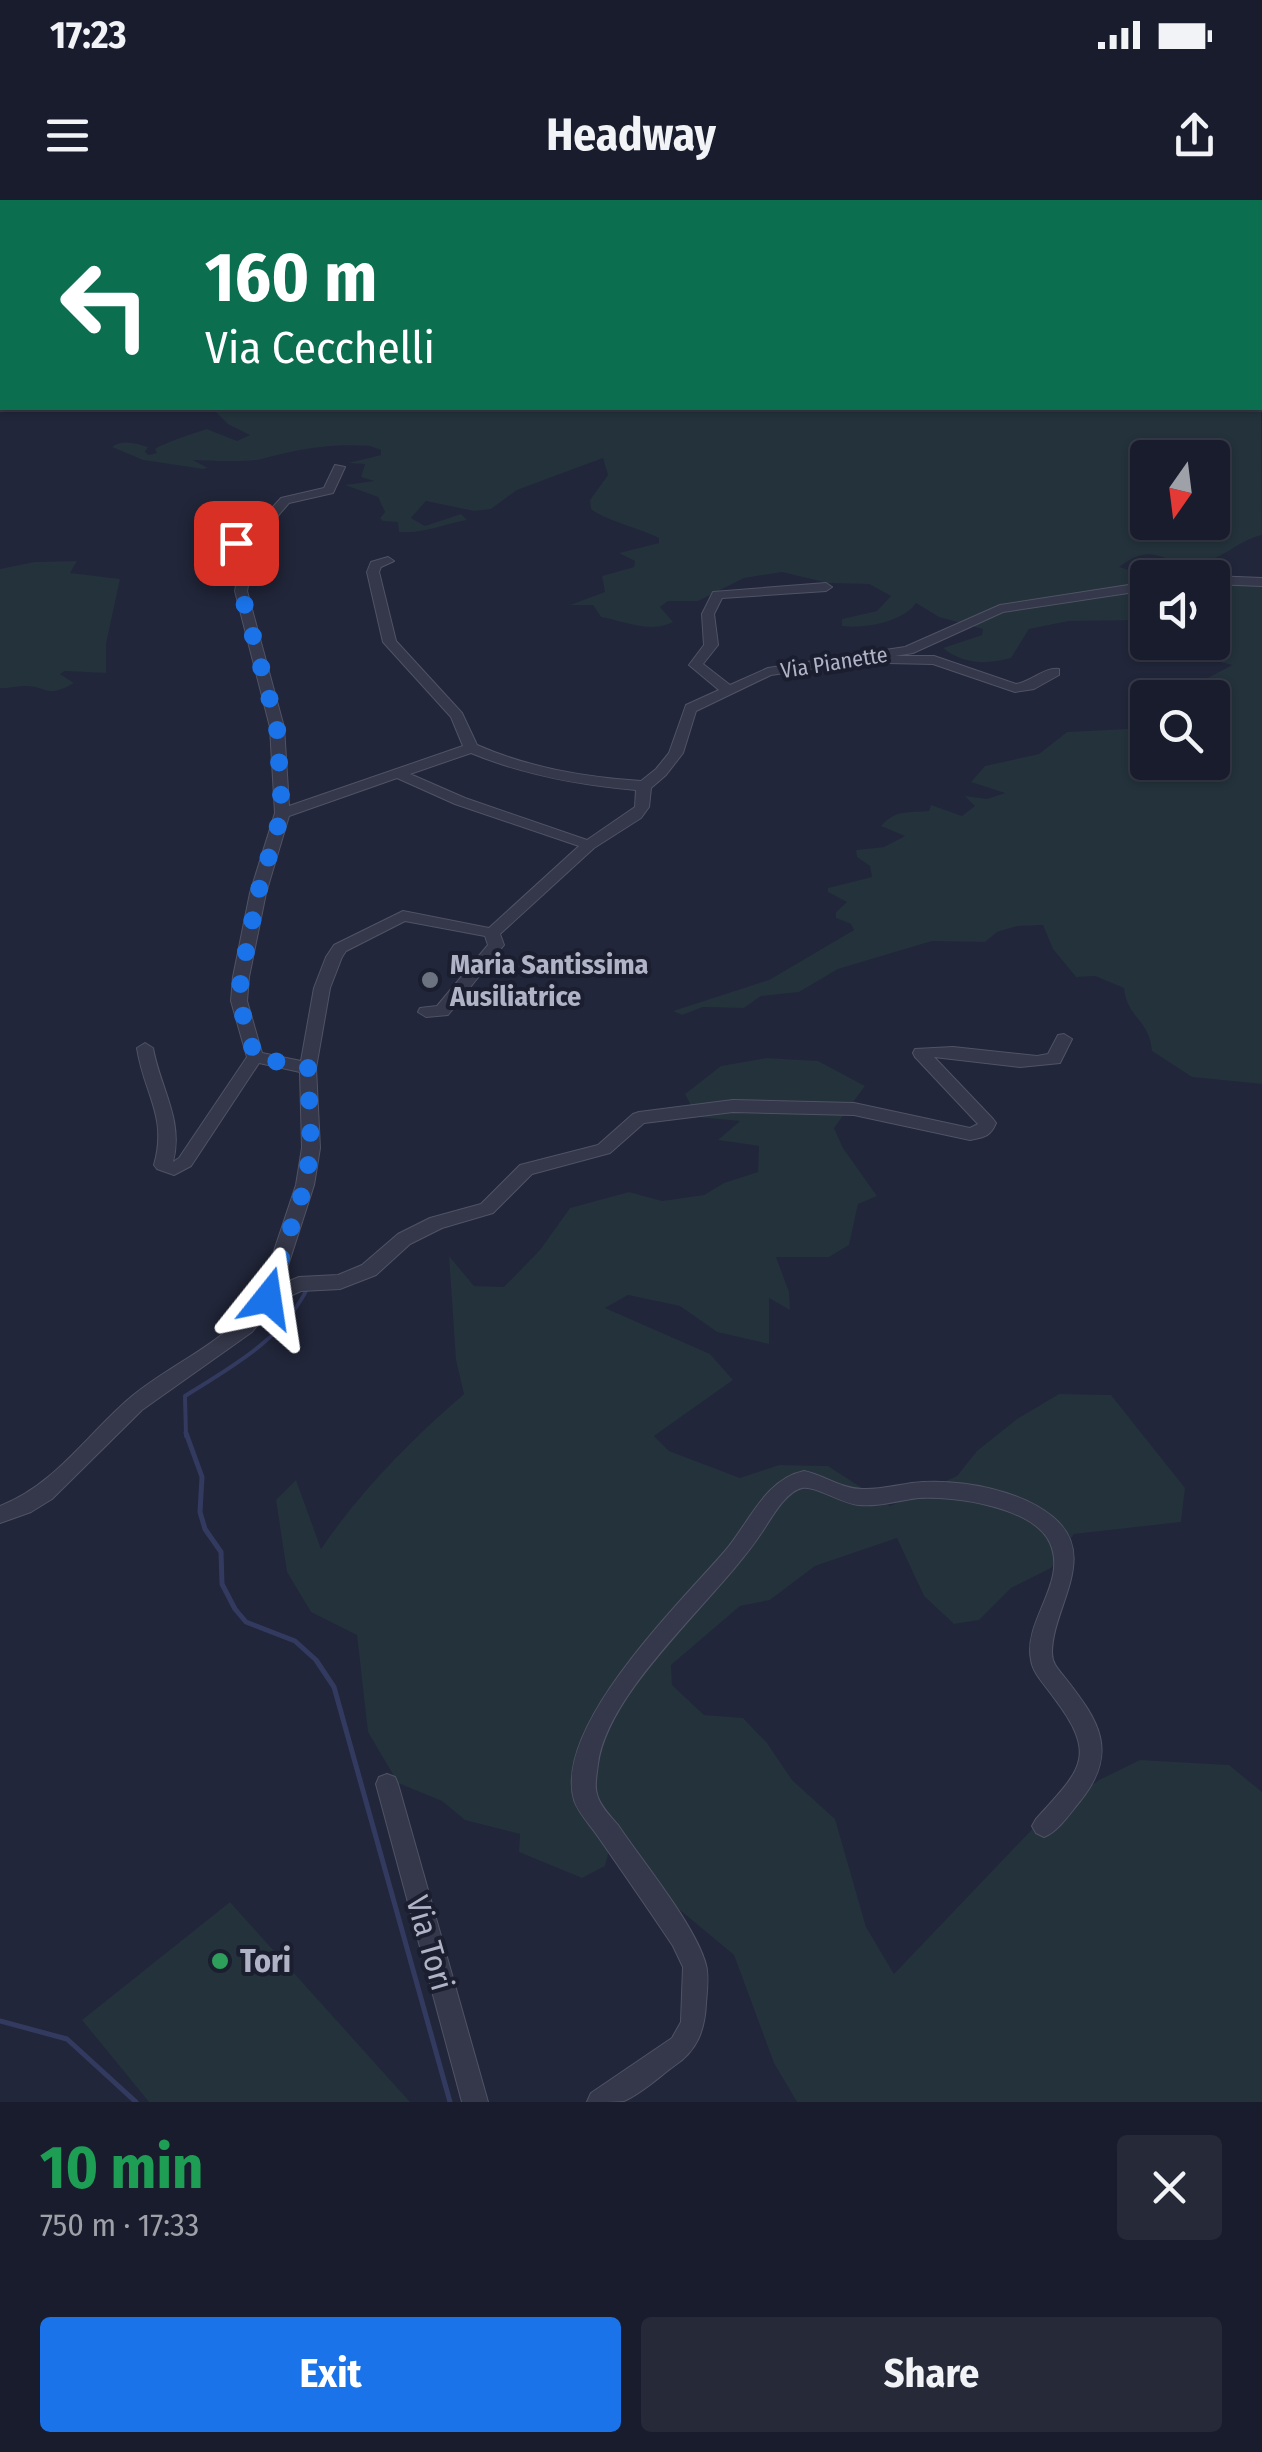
<!DOCTYPE html>
<html lang="en">
<head>
<meta charset="utf-8">
<style>
  :root { --surface:#191c2c; --page:#262938; --text:#f1f3f6; --muted:#9fa1a9; --line:#373a48; --accent:#1a73e8 }
  body { margin:0; font-family:"Fira Sans Condensed",sans-serif; background:var(--page); color:var(--text); height:100vh; display:flex; flex-direction:column; font-size:38px; white-space:nowrap }
  * { box-sizing:border-box; margin:0 }
  p { font-size:32px; color:var(--muted) }
  .icon { flex:none; width:55px; height:55px; fill:none; stroke:currentColor; stroke-width:2; stroke-linecap:round; stroke-linejoin:round }
  .map { position:relative; height:1902px; overflow:hidden }
  .side { display:flex; flex-direction:column; background:var(--surface); flex:1 }
  .side>* { flex:none }
  .top-card { position:absolute; left:0px; top:0px; width:1262px; height:210px; box-shadow:0 2px 8px #0004,0 0 0 2px var(--line); background:#0b6e4f; color:#fff; overflow:hidden }
  .needle { width:65px; rotate:194deg }
  .fabs { position:absolute; left:1130px; top:240px; display:grid; gap:20px }
  .fabs a { display:grid; place-items:center; width:100px; height:100px; border-radius:10px; background:var(--surface); box-shadow:0 2px 8px #0004,0 0 0 2px var(--line); font-size:50px }
  .pin { position:absolute; display:grid; place-items:center; width:85px; height:85px; color:#fff; margin:-42px; border-radius:20px; box-shadow:0 5px 15px #0006 }
  .me { position:absolute; width:110px; margin:-55px; rotate:15deg; stroke-linejoin:round; filter:drop-shadow(0 0 8px #0008) }
  .turn { display:flex; align-items:center; gap:35px; height:210px; padding:0 40px; font-size:45px }
  .turn .icon { width:130px; height:130px; stroke-width:2.5 }
  .turn b { display:block; font-size:70px; line-height:85px }
  .round { display:grid; place-items:center; flex:none; width:105px; height:105px; border-radius:10px; background:var(--page) }
  .head { display:flex; align-items:center; justify-content:space-between; height:170px; padding:0 40px }
  h1 { font-size:60px; font-weight:700; line-height:75px; color:#1e9e55 }
  .cta { display:flex; gap:20px; margin-top:auto; padding:20px 40px }
  .cta a { flex:1; height:115px; border-radius:10px; background:var(--accent); color:#fff; font-size:40px; font-weight:700; line-height:115px; text-align:center }
  .cta a+a { background:var(--page); color:var(--text) }
  .status { display:flex; justify-content:space-between; align-items:center; height:70px; padding:0 50px; background:var(--surface); direction:ltr }
  .status svg { height:28px; fill:currentColor }
  header { display:flex; justify-content:space-between; align-items:center; height:130px; padding:0 40px; background:var(--surface); font-size:45px; font-weight:700 }
  .map>svg:first-child { display:block }
</style>
</head>
<body>
<div class="status"><b>17:23</b><svg viewBox="0 0 49 12"><path d="M0 12V9h3v3zM5 12V6h3v6zM10 12V3h3v9zM15 12V0h3v12zM26 1h20v11H26zM47 4h2v5h-2z"/></svg></div>
<header><svg class="icon" aria-label="menu" viewBox="0 0 24 24"><path d="M4 6h16M4 12h16M4 18h16"/></svg>Headway<svg class="icon" aria-label="share" viewBox="0 0 24 24"><path d="M12 15V3M7 8l5-5 5 5M5 13v7h14v-7"/></svg></header>
<div class="map">
<svg width="1262" height="1902" viewBox="0 0 1262 1902">
  <rect width="100%" height="100%" fill="#21263a"/>
  <path fill="#23323b" fill-rule="evenodd" d="M646,0L652,2L18,1L20,0Z
    M1260,86L1262,335C1241,339 1221,360 1199,363C1163,368 1157,338 1119,367C1152,376 1147,389 1147,420L1069,421L1029,429L1011,458C986,465 962,464 943,448L982,435L983,429L939,417L916,403C903,422 865,429 842,426V419L877,411L891,396L869,384L828,383L782,372L744,378L698,401H668L660,407L673,422C650,434 624,421 601,417L593,405H570L605,392L602,376L634,367L635,361L619,353L659,343V338C641,329 602,319 591,309L590,300L608,275L603,258L517,290L491,309L474,311L426,301L411,318L425,326L461,314L467,320C443,324 425,334 399,332L398,322L383,321L380,318L385,312L378,297L345,285L374,281L361,277L365,264L348,263L381,255V250L370,246C332,243 298,249 262,259C250,262 206,261 193,260L208,268L203,269L143,260L112,247C121,239 137,243 148,247L145,252L149,255L157,253L155,249C161,244 197,232 207,229L237,241L250,235L228,224L212,208H1260ZM1148,258H1212V322H1148Z
    M77,361L70,373L120,379L106,444V473L65,471L60,474L74,483C45,499 50,487 26,486C17,486 9,489 0,488V369L34,362Z
    M1213,379L1262,384V884L1192,877L1152,851C1149,818 1127,819 1124,788L1095,776L1076,777L1053,749L1043,725L1017,726L997,732L985,742L932,741L838,769L799,792L761,796L744,808L703,807L682,815L673,811L769,780L854,730L851,724L836,718V712L847,702L828,692V688L872,677L870,666L857,657L856,650L884,647L905,636L881,626C896,609 908,613 929,611L931,605L962,616L975,606L965,596L987,599L1005,593L971,582L985,566L1039,554L1067,532L1147,528L1148,562H1212V498L1192,497L1189,488L1232,465L1198,456L1187,443L1212,442Z
    M767,858L818,861L865,886L834,928L843,948L877,996L858,1004L849,1045L829,1057H776L789,1092L790,1110L769,1098V1144L717,1132L680,1106L628,1095L605,1108L710,1154L733,1180L654,1236L669,1251L740,1278L779,1265L828,1266L890,1306L957,1276L977,1251L1017,1219L1059,1194L1111,1195L1185,1288L1181,1322L1074,1334L1051,1368L1011,1388L979,1420L954,1424L924,1396L897,1338L815,1366L770,1400L740,1406L671,1465L672,1485L704,1515L743,1518L767,1543L792,1580L835,1619L866,1727L894,1774L1040,1621L1099,1580L1140,1560L1229,1565L1262,1592V1902H797L774,1863L734,1755L609,1651L605,1666L582,1678L519,1652L520,1634L465,1620L442,1601L398,1583L368,1532L357,1435L311,1412L287,1372L276,1300L296,1280L321,1349C361,1290 411,1240 464,1194L456,1160L449,1056L474,1086L504,1087L540,1050L570,1008L629,992L662,1001L704,995L724,983L758,972L759,946L718,940L740,921L697,917L685,894L721,866Z
    M230,1702L410,1902H149L82,1820Z"/>
  <g fill="none" stroke-linecap="round" stroke-linejoin="round">
    <path stroke="#333a5f" stroke-width="2.5" d="M241,2L248,0
      M345,2L353,0"/>
    <path stroke="#333a5f" stroke-width="4" d="M186,1236L185,1196C233,1166 283,1139 308,1087"/>
    <path stroke="#333a5f" stroke-width="5" d="M186,1233L202,1277L200,1312L205,1329L221,1352L222,1384L235,1409L246,1422L295,1441L316,1460L334,1487L450,1902
      M0,1821L67,1839L136,1902"/>
    <g stroke="#505365" stroke-width="2">
      <path id="minor" d="M790,0H828L830,2H794Z
        M2,35V41L0,42V36Z
        M1260,100H1262V107H1260Z
        M0,181H2V187H0Z
        M335,265L345,267L333,293L289,303L269,326L244,337L243,343L252,365L247,391L284,527L289,606L463,546L451,517L383,442L367,372L371,362L388,357L394,361L381,367L379,372L396,441L462,513L477,545C530,568 584,577 641,581L656,569L669,553L686,505L719,490L689,465L704,445L702,414L713,392L826,383L832,387L826,391L722,398L714,414L718,445L703,464L730,485L768,468L905,447L1000,405L1148,382V390L1003,412L913,453L895,456H934L1016,484C1031,482 1044,467 1059,469V475L1034,489L1015,492L933,464L888,463L886,460L890,457L771,475L696,511L683,553L666,575L651,588L649,607L641,618L594,648L500,734L504,745L448,815L426,817L418,812L420,808L437,806L488,745L485,736L405,721L346,751L342,757L330,788L316,868L320,948L314,985L282,1084L299,1077L338,1075L362,1065L398,1034L430,1018L481,1004L520,965L598,945L633,914L639,912L733,900L854,903L970,928L978,924L915,857L913,853L915,849L953,847L1037,856L1048,854L1058,835L1064,834L1072,839L1060,863L1020,867L934,857L993,919L996,923C990,937 984,937 970,940L854,915L733,912L644,923L610,953L532,974L493,1013L442,1028L410,1044L376,1075L340,1089L301,1091L275,1103L252,1132L142,1210L52,1299L31,1312L0,1323V1306C56,1284 87,1234 131,1197C173,1162 227,1143 259,1096L296,985L302,948L300,872L259,863L191,966L174,975L157,969L154,965C168,916 144,894 137,848L145,843L153,848C160,888 184,920 173,962L179,958L247,857L231,801L233,777L250,693L275,613L270,527L235,391L240,365L231,343L232,335L260,321L281,298L324,288ZM471,553C524,575 579,585 636,590L635,607L587,640L465,598L410,574ZM397,578L455,604L579,646L489,728L403,711L334,745L326,757L314,788L301,861L262,853L247,801L249,777L266,693L289,616Z
        M1212,376L1262,378V386L1212,384V378H1207Z
        M804,1271C824,1275 842,1289 862,1289C883,1290 902,1283 923,1282C964,1280 1020,1290 1053,1317C1100,1356 1052,1407 1052,1453C1052,1464 1059,1470 1066,1479C1099,1521 1119,1552 1081,1600C1071,1612 1059,1631 1044,1637L1036,1633L1032,1626L1036,1619C1080,1570 1099,1557 1054,1498C1046,1486 1033,1474 1031,1460C1023,1420 1068,1383 1050,1343C1034,1307 954,1296 919,1298C899,1300 880,1307 859,1305C843,1304 814,1285 802,1288C785,1292 771,1319 762,1332C719,1398 608,1488 598,1564C597,1573 594,1586 597,1594C599,1605 611,1617 618,1625C642,1661 696,1726 706,1765C709,1776 707,1791 706,1803C705,1830 697,1851 674,1866C659,1877 642,1893 624,1901C615,1902 598,1902 587,1902L591,1893L672,1838L681,1822L683,1767L673,1746C649,1710 624,1674 599,1638C592,1627 578,1613 574,1600C553,1526 681,1402 725,1351C749,1323 765,1279 804,1271Z
        M387,1574L395,1577L398,1584L488,1902H462L376,1584L379,1577Z"/>
    </g>
    <use href="#minor" fill="#35384a" fill-rule="evenodd"/>
  </g>
  <g fill="none" stroke-linecap="round" stroke-linejoin="round">
    <path stroke="#1a73e8" stroke-width="18" stroke-dasharray="0 32.4" d="M236,343L246,365L241,391L277,527L282,612L258,693L241,776L239,801L255,857L308,868L311,948L305,985L268,1098"/>
  </g>
  <circle fill="#6b7280" stroke="#1a1e2f" stroke-width="4" cx="430" cy="780" r="10"/>
  <circle fill="#2e9e5b" stroke="#1a1e2f" stroke-width="4" cx="220" cy="1761" r="10"/>
  <g text-anchor="middle" stroke-width="8" stroke-linejoin="round" paint-order="stroke">
    <g font-size="22" fill="#b0b3c6" stroke="#1a1e2f">
      <text transform="translate(834 462) rotate(-9)" y="8">Via Pianette</text>
    </g>
    <g font-size="28" font-weight="bold" fill="#b0b3c6" stroke="#1a1e2f" text-anchor="start">
      <text x="450" y="774">Maria Santissima<tspan x="450" dy="32">Ausiliatrice</tspan></text>
    </g>
    <g font-size="32" fill="#b0b3c6" stroke="#1a1e2f">
      <text transform="translate(430 1743) rotate(74)" y="11">Via Tori</text>
    </g>
    <g font-size="32" font-weight="bold" fill="#b0b3c6" stroke="#1a1e2f" text-anchor="start">
      <text x="240" y="1772">Tori</text>
    </g>
  </g>
</svg>
<div class="fabs">
<a><svg class="needle" viewBox="-14 -14 28 28"><path d="M0-13l5 13h-10z" fill="#e53935"/><path d="M0 13l5-13h-10z" fill="#9fa1a9"/></svg></a>
<a><svg class="icon" aria-label="sound" viewBox="0 0 24 24"><path d="M4 9h4l5-4v14l-5-4H4zM17 9q2 3 0 6"/></svg></a>
<a><svg class="icon" aria-label="search" viewBox="0 0 24 24"><circle cx="10" cy="10" r="6"/><path d="M15 15l6 6"/></svg></a>
</div>
<div class="pin" style="left:236px;top:343px;background:#d93025"><svg class="icon" aria-label="arrive" viewBox="0 0 24 24"><path d="M6 21V4h12l-3 4 3 4H6"/></svg></div>
<svg class="me" style="left:268px;top:1098px" viewBox="-20 -20 40 40"><path d="M0-17L14 15 0 8-14 15z" fill="#1a73e8" stroke="#fff" stroke-width="4"/></svg>
<div class="top-card">
<div class="turn"><svg class="icon" aria-label="left" viewBox="0 0 24 24"><path d="M17 20v-9H6M10 6l-5 5 5 5"/></svg><div><b>160 m</b>Via Cecchelli</div></div>
</div>
</div>
<section class="side">
<div class="head"><div><h1>10 min</h1><p>750 m · 17:33</p></div><a class="round"><svg class="icon" aria-label="close" viewBox="0 0 24 24"><path d="M6 6l12 12M18 6L6 18"/></svg></a></div>
<div class="cta"><a>Exit</a><a>Share</a></div>
</section>
</body>
</html>
